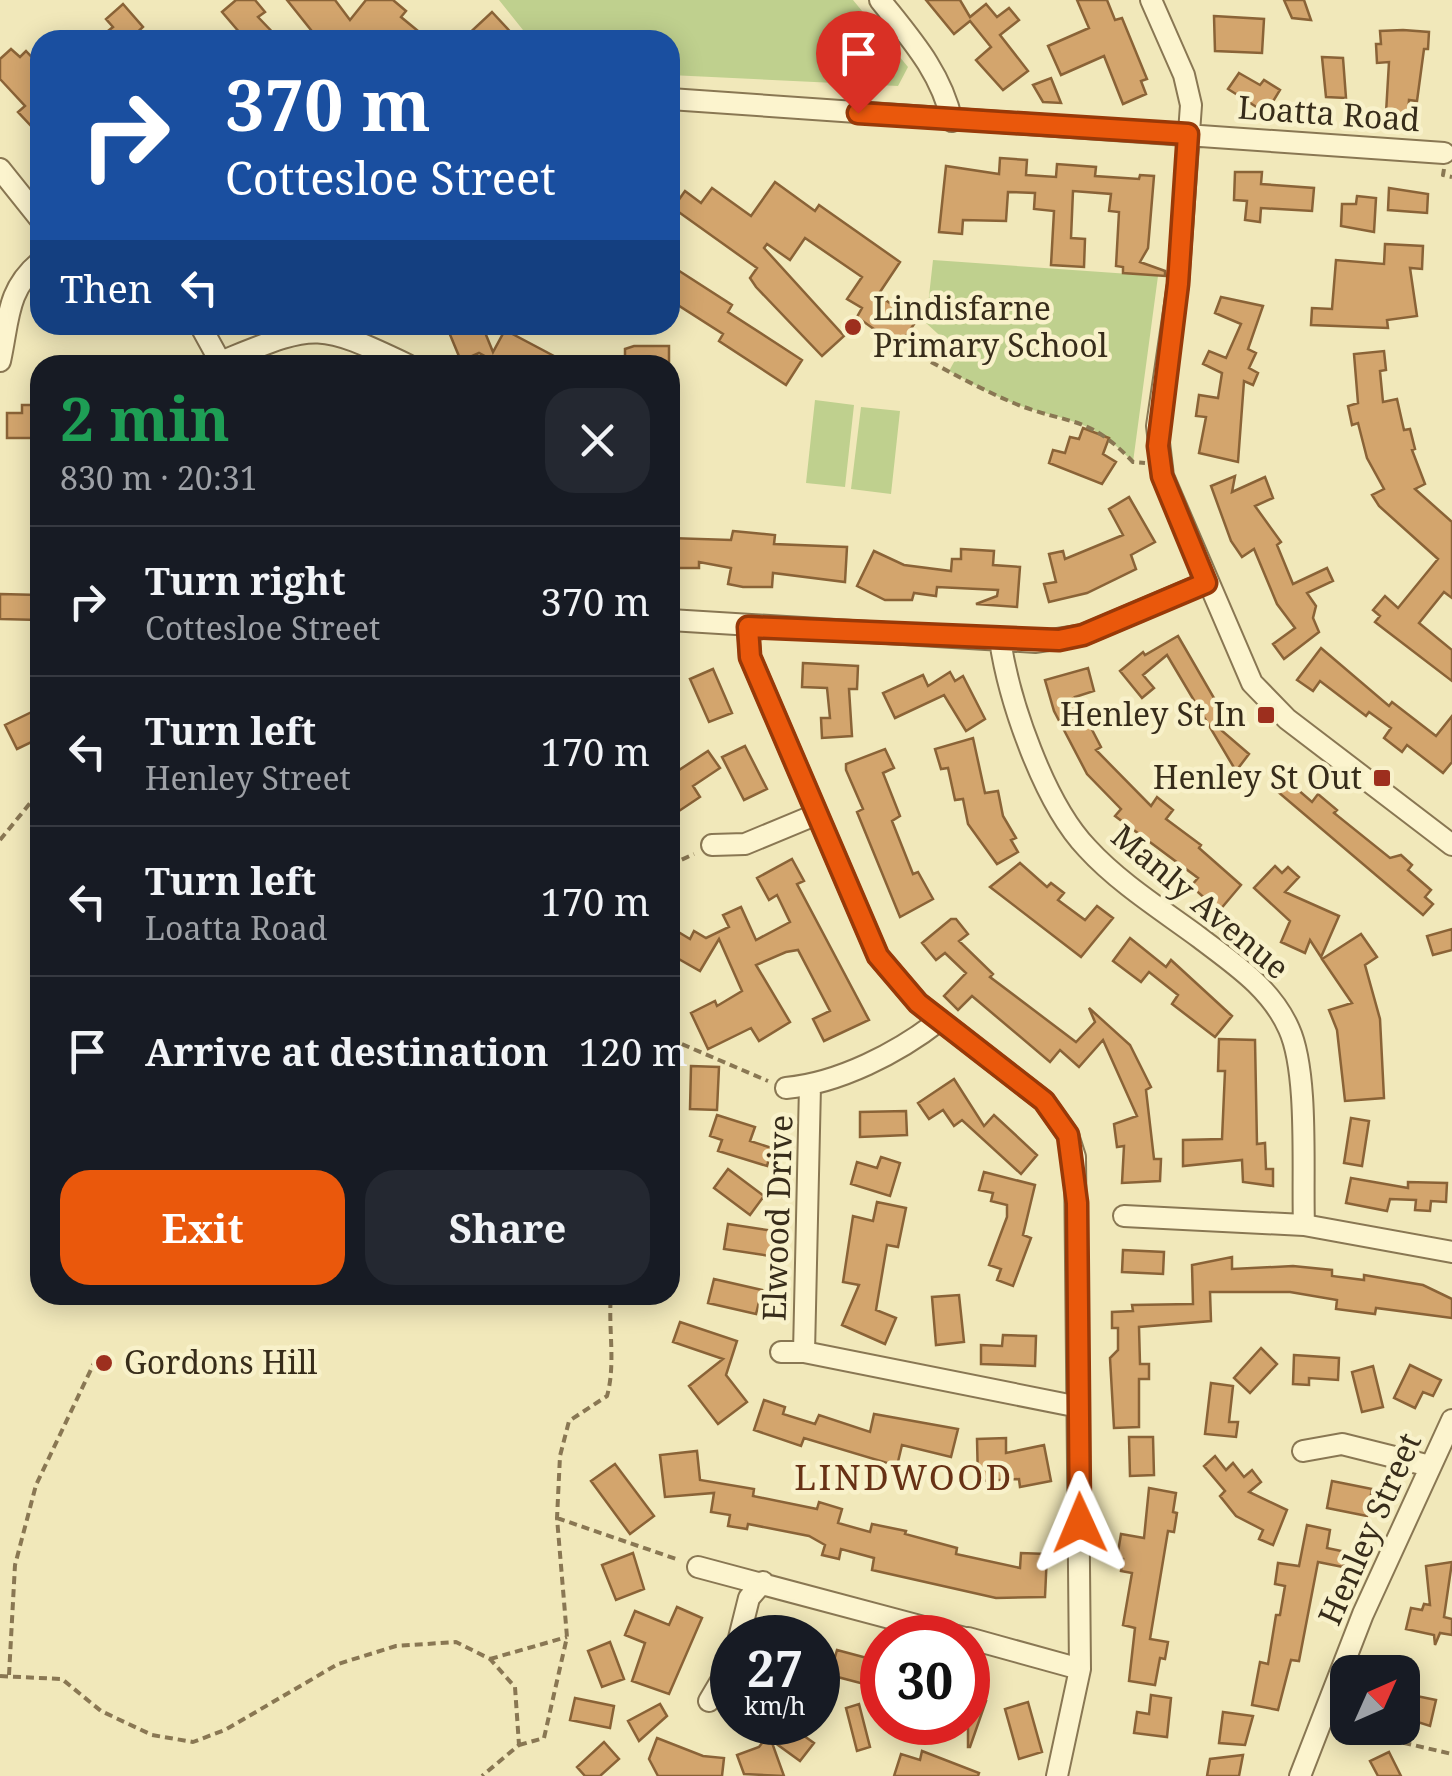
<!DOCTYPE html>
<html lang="en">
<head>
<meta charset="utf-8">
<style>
  :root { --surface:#171b24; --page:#242831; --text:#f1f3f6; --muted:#9ea1a6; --line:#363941; --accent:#ea580c }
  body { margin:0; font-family:"Noto Serif",serif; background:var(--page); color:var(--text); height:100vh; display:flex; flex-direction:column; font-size:38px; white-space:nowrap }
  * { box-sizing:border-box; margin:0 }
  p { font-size:32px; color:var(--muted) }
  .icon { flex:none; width:55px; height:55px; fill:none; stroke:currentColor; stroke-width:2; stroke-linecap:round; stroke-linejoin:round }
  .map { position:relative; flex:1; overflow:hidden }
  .side { position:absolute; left:30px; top:355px; width:650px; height:950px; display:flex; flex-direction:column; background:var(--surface); border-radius:30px; box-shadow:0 5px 25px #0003 }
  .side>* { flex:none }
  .guide { position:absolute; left:30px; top:30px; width:650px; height:305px; border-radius:30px; box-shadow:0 5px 25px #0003; background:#1a4fa0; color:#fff; overflow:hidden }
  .needle { width:65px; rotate:45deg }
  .buttons { position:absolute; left:1330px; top:1655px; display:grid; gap:20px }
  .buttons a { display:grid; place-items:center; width:90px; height:90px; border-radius:20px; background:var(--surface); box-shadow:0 5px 25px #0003; font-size:50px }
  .speed { position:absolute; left:710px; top:1615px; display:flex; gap:20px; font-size:50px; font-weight:700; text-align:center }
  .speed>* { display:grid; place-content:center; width:130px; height:130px; border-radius:50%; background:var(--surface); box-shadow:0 5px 25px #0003; line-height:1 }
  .speed small { font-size:25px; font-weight:400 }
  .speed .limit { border:15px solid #d22; background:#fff; color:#111 }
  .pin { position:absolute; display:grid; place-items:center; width:85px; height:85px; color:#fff; margin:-102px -42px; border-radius:50% 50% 50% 0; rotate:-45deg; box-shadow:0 0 10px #0007 }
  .pin .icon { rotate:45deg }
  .me { position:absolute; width:110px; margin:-55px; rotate:359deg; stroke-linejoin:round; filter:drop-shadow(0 0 8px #0008) }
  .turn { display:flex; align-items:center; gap:35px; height:210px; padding:0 30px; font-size:45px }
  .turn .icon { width:130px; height:130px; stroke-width:2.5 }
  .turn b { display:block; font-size:70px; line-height:85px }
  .then { display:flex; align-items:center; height:95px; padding:0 30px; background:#0003; gap:20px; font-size:38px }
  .round { display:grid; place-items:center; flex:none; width:105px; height:105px; border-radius:30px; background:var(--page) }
  .headline { display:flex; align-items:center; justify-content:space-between; height:170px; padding:0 30px }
  h1 { font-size:60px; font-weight:700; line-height:75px; color:#1e9e55 }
  .button { display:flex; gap:20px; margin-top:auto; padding:20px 30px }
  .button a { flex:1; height:115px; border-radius:30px; background:var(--accent); color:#fff; font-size:40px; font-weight:700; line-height:115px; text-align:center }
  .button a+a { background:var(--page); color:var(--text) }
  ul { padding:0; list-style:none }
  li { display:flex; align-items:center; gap:30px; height:150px; padding:0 30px; border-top:2px solid var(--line) }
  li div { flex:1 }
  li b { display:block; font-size:38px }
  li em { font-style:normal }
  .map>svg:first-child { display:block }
</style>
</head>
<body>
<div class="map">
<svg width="1452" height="1776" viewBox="0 0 1452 1776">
  <rect width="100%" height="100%" fill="#f1e8ba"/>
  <path fill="#bfd08e" d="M499,0H853L908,67L898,86L670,75V40H531Z
    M933,260L1158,276L1133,462C1092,419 1073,423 1021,406C996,397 972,383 949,371L959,353L926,323Z
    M815,400L854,405L845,487L806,483Z
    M861,407L900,411L891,494L851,489Z"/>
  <path fill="#d3a56d" stroke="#8a6337" stroke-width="2.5" d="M236,0H255L265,12L258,17L280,40H246L222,12Z
    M287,0H335L350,20L366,0H393L406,11L401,17L429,40H319Z
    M926,0H960L970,17L986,4L997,17L1009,8L1019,20L1000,35L1028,71L1003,90L976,60L991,47L970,21L954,34Z
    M1077,0H1107L1115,20L1122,18L1147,79L1141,81L1146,94L1123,104L1104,56L1061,75L1048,46L1089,28Z
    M1284,0H1304L1311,20L1292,18Z
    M123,4L143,27L129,40H116L108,31L113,27L106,19Z
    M492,12L518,40H462Z
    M1214,16L1264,19L1262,53L1215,51Z
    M1403,30L1429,32L1428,49H1424L1417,101L1409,100L1408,115L1386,113L1389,62L1377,63L1376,44H1381L1380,31Z
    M11,49L20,57L26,51L40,66V122L33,128L18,112L25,106L0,79V59Z
    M1322,57L1343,58L1346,98L1326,97Z
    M1239,73L1260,85L1264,80L1280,90L1266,113L1228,89Z
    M1051,78L1061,103L1043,102L1033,85Z
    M1000,158L1027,160L1026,175L1056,177L1057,164L1096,167L1095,176L1139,179L1140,175L1154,176L1148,248L1140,262L1165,271V276L1123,273V267L1116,266L1119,212L1109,211L1111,194L1073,191L1071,238L1085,239L1084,267L1051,265L1054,211L1034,209L1035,193L1008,192L1006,221L963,220L962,234L939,232L946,166L999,174Z
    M1235,172H1262L1261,184L1314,188L1312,211L1261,208L1260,222L1245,220L1247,201L1234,200Z
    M775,182L815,211L819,205L900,262L878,295L916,321L899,347L857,317L862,308L847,299L862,277L805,238L790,260L767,244L764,248L844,336L822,356L756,287L750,278L757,268L673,208L685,191L701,203L712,188L751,216Z
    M1389,188L1428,194L1427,213L1388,210Z
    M1357,196L1376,198L1374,232L1341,226L1342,204H1356Z
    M1385,244L1423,246L1422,269L1410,268L1417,316L1387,320L1388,328L1311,325L1312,308L1332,309L1336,260L1384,264Z
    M670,265L732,305L728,312L802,360L786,385L719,341L723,334L670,300Z
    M1221,297L1263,306L1248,349L1256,353L1249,368L1258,373L1253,385L1244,381L1238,462L1199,453L1206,417L1196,416L1199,395L1218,398L1222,373L1203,364L1209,351L1226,358L1241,324L1215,313Z
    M446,325H482L493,352L505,330L571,365H501L479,353L461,361Z
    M634,346H669V365H625V349Z
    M1384,351L1386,370L1380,371L1383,402L1397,399L1404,430L1410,429L1415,449L1412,450L1425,484L1415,489L1452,522V598L1444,592L1419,623L1452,650V681L1375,622L1380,616L1373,610L1385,596L1398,608L1438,559L1379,506L1372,495L1384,489L1367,458L1358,423L1352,425L1348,406L1358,403L1354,354Z
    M22,405H40V438H7V413H22Z
    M1083,428L1109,438L1103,454L1116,462L1102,484L1049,463L1053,450L1065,453L1070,437L1079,439Z
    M1235,476L1232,492L1265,477L1273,498L1255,506L1281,542L1277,545L1293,584L1327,568L1333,581L1307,593L1316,606L1313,618L1319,632L1284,659L1273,644L1295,628L1277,604L1254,549L1242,557L1231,541L1211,486Z
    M1129,497L1155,542L1131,555L1136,569L1087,593L1049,602L1044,584L1056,582L1049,554L1063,551L1065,559L1123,535L1109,509Z
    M733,531L775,535L774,544L847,547L845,582L773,573L772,587H743L728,584L731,568L699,562V568H670V538L731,540Z
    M961,549L994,551L993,565L1020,567L1017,607L976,604L997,596L998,590L937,587L936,596L914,593L912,600H885L857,586L874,551L904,565L951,571L952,559H961Z
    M0,594L40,595V620L0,619Z
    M1178,636L1225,717L1214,724L1249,754L1236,771L1167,655L1143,675L1154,688L1142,698L1120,671L1143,652L1145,655Z
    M1321,648L1389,706L1392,702L1436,736L1452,716V762L1443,773L1407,745L1402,752L1384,738L1391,728L1369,712L1366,716L1320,681L1313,691L1297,680Z
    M803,663L858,666L857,689H849L852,736L822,738L821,718H830L827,688L802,687Z
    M1088,668L1094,691L1075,697L1101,747L1096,750L1151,806L1157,797L1173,810L1166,819L1201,845L1199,848L1241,885L1219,911L1191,886L1198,878L1115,816L1121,809L1087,774L1054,711L1045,680Z
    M713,669L732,713L709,722L690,679Z
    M950,672L955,681L963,676L985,719L966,731L944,695L895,718L883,693L923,675L928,686Z
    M40,708V738L17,749L5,725Z
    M973,738L985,793L998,791L1003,816L1016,838L1011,840L1018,852L997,864L968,824L963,799L955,800L948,768L941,769L935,749Z
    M745,746L767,789L744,800L722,757Z
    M885,749L894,768L883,773L900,816L892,821L913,874L918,872L933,899L900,917L857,812L863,809L846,770V764Z
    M708,751L720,768L693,786L700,797L670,817V776Z
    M1281,775L1312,802L1318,794L1337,810L1334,813L1390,858L1401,855L1412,865L1408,870L1431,890L1425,897L1433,904L1423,915L1271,786Z
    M792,859L804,881L797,884L869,1020L824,1041L813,1019L830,1011L798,950L786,952L756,965L790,1022L759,1041L751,1028L708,1049L691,1013L715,1001L717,1006L742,991L719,939L700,971L670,954V927L690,939L694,931L706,938L729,927L723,915L741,907L756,940L790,922L777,895L769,900L757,878Z
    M1020,863L1047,887L1051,883L1064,893L1058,900L1085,920L1097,906L1113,918L1081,957L990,887Z
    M1275,866L1282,873L1288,867L1299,877L1285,892L1339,916L1321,957L1310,940L1305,953L1281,942L1290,921L1254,888Z
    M951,919H956L968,934L959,941L993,974L990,977L1076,1042L1095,1022L1089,1008L1130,1045L1151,1087L1146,1090L1154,1159H1161L1160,1181L1122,1183L1124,1146L1117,1147L1114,1124L1137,1116L1103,1040L1079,1067L1060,1050L1050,1062L972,996L958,1010L944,996L966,973L945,953L936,960L922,943Z
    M1452,929V950L1433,955L1427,936Z
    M1361,934L1377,957L1365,965L1380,1019L1384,1098L1345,1101L1337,1030L1329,1010L1352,1003L1322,959Z
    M1130,938L1166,967L1171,960L1232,1016L1215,1037L1172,1004L1178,995L1149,972L1141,982L1113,961Z
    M1219,1039L1255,1040L1257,1144L1265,1143L1266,1169H1273V1186L1243,1182L1242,1160L1183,1166V1140L1222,1139L1225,1071H1218Z
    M691,1066L719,1067L717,1110L690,1109Z
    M954,1079L984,1126L994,1115L1037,1155L1021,1174L962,1120L954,1126L943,1110L929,1119L918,1103Z
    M906,1111L907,1135L860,1137V1112Z
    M717,1115L755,1127L750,1141L772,1148L767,1166L718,1151L722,1140L710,1136Z
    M1351,1118L1369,1121L1362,1166L1344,1163Z
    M881,1157L900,1163L890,1196L851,1184L857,1162L877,1168Z
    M728,1169L764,1196L750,1215L714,1188Z
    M984,1172L1035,1185L1023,1235L1031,1238L1013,1286L997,1280L1001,1269L989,1265L1007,1217V1205L991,1201L993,1193L979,1190Z
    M1351,1178L1408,1188V1182L1447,1183L1446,1202L1431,1201L1430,1211L1415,1210L1416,1200L1390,1199L1387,1211L1346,1203Z
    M877,1202L906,1208L898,1247L887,1245L876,1310L896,1318L885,1344L842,1325L859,1285L843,1282L853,1216L873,1221Z
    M728,1224L774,1231L770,1256L724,1249Z
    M1123,1250L1164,1252L1163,1274L1122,1272Z
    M1232,1257V1269L1293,1266L1332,1270V1276L1364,1280V1275L1423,1285L1452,1299V1318L1376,1308L1375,1314L1336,1309L1337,1300L1290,1292H1210L1211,1321L1139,1327L1140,1364H1149V1379H1139V1427L1114,1428L1110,1358L1118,1350V1328H1112V1312L1133,1311L1132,1305L1193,1304L1192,1265Z
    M714,1279L762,1290L756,1314L708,1303Z
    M959,1295L964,1342L936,1345L932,1297Z
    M680,1322L737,1341L726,1375L747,1402L718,1424L689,1386L723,1359L673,1342Z
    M1003,1335L1036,1336L1035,1366L981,1364V1345L1002,1346Z
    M1261,1348L1277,1364L1250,1393L1234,1378Z
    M1294,1355L1339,1358L1338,1380L1309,1378V1385L1293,1384Z
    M1410,1365L1441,1380L1433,1396L1423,1392L1415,1408L1394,1398Z
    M1373,1366L1383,1407L1362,1412L1352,1372Z
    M1211,1383L1233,1386L1229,1422H1238L1236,1437L1205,1434Z
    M764,1400L785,1407L783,1414L815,1424L819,1415L870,1432L874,1414L958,1429L951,1457L902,1445L897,1466L804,1438L801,1446L754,1430Z
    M1129,1437H1153L1154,1475L1130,1476Z
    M1006,1438V1453L1044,1445L1051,1481L1020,1487L1019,1479L978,1481L977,1439Z
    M697,1451L700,1480L754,1489L753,1496L817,1509L819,1502L842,1509L838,1523L870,1532L872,1524L906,1531L905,1534L957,1548L956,1554L1020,1568L1021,1553L1047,1554L1045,1597L996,1598L943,1586L872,1570L874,1558L841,1549L839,1559L822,1555L825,1545L809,1536L748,1524L747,1529L728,1526L730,1515L711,1512L714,1493L665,1497L660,1455Z
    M1215,1456L1226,1470L1233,1463L1244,1477L1252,1470L1261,1482L1249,1492L1287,1510L1273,1545L1259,1539L1263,1530L1236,1516L1220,1496L1225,1491L1204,1466Z
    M615,1464L654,1516L630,1534L591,1481Z
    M1332,1481L1372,1489L1367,1516L1327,1508Z
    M1149,1488L1176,1493L1173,1512L1177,1513L1174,1532L1168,1531L1150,1639L1168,1642L1165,1659L1160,1658L1155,1685L1129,1681L1135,1628L1123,1625L1132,1573L1121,1571L1123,1559L1117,1558L1121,1534L1144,1538Z
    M1307,1525L1330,1530L1327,1548L1346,1552L1343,1567L1318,1562L1299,1661L1291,1660L1278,1710L1252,1705L1260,1662L1268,1664L1276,1615H1280L1285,1586L1275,1584L1278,1563L1299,1566Z
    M633,1553L644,1589L616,1600L602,1565Z
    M1452,1562L1444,1617L1452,1619V1635L1440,1633L1435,1645L1434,1635L1406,1629L1411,1608L1422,1610L1424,1604L1430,1605L1426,1566Z
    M677,1607L702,1618L669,1694L632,1681L645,1643L625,1635L635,1611L669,1625Z
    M610,1642L624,1679L602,1687L588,1651Z
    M837,1650L882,1662V1679L871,1675L868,1685L830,1675Z
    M1402,1693L1436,1700L1430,1726L1402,1717Z
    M968,1695L986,1701L970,1747H968Z
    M1151,1695L1171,1698L1167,1737L1134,1733L1137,1712L1149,1714Z
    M575,1698L614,1706L610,1728L570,1720Z
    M1028,1702L1042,1752L1019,1759L1005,1709Z
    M660,1704L667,1716L639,1741L628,1721Z
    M859,1704L870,1747L857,1751L846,1708Z
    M1223,1712L1253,1716L1245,1745L1219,1743Z
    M778,1722H808L800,1733L814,1743L800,1761L771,1740L784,1776L744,1774L737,1755L759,1747Z
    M657,1738L703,1756L724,1758L722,1776H658L649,1759Z
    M604,1742L619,1759L600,1776H585L577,1767Z
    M922,1751L979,1773L978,1776H894L901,1754L920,1760Z
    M1389,1752L1401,1776H1378L1370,1761Z
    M1243,1755L1239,1776H1207L1210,1759Z"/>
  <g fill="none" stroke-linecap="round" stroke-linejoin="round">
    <g stroke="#897753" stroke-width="24">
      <path id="street" d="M880,0C911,39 941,72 952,121
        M1151,0L1184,75L1191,105L1178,284L1157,426L1163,476L1252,683L1287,719L1452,845
        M670,99L1444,153
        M0,169L40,219
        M200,325L222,365
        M0,361C9,321 6,290 40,262
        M220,362C315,324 314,320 408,365
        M670,620L1036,642L1083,635L1205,583
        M748,627L750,657L878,956L918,1003L1044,1101L1068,1135L1075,1157L1080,1669L1057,1776
        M1000,640C1009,701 1044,803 1087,848C1119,883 1162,910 1200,938C1234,964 1271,988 1289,1029C1309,1073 1302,1173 1304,1225
        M712,845L745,844L815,815
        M786,1088C839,1083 898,1053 940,1020
        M1124,1216L1304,1225L1452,1252
        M781,1352H804L1079,1407
        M804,1352L810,1086
        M1303,1451L1342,1444L1430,1466
        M698,1567L965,1638
        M739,1638L749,1598L763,1582
        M968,1638L1080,1669
        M709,1701L732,1662
        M1300,1776L1363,1614L1452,1420"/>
    </g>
    <path stroke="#897753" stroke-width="4" stroke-dasharray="8 5" stroke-linecap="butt" d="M1444,169L1443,175L1452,177
      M931,362C959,377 987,392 1016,404C1072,426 1087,414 1133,462L1145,463
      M0,840L40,791
      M670,865L694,854
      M670,1039L768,1081
      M557,1518L679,1560
      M490,1659L567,1637
      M9,1675L15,1565L36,1485L96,1359
      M0,1676L62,1679L101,1711L152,1735L193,1742L225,1730L338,1664L396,1646L456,1642L490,1659L515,1687L519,1745L482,1776
      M1340,1728L1452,1754
      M519,1745L544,1738L567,1637L557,1518L560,1456L569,1421L607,1396C616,1364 608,1328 611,1295"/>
    <use href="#street" stroke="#fcf4ce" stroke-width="20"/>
  </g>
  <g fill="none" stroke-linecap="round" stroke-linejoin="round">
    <g stroke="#983908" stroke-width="25">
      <path id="route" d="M858,113L1188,134L1178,284L1158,446L1162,476L1206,583L1083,635L1059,640L748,627L750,657L878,956L918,1003L1044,1101L1068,1135L1077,1203L1080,1523"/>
    </g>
    <use href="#route" stroke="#ea580c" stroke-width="18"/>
  </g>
  <g fill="#9d2f1e" stroke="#f8f1ca" stroke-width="4">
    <circle cx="853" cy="327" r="10"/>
    <rect x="1256" y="705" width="20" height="20" rx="5"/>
    <rect x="1372" y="768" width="20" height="20" rx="5"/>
    <circle cx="104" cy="1363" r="10"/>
  </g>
  <g text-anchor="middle" stroke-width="9" stroke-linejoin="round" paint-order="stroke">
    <g font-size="32" fill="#372c1a" stroke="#f8f1ca">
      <text transform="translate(1329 114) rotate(4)" y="11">Loatta Road</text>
      <text transform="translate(1200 902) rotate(40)" y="11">Manly Avenue</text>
      <text transform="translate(778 1218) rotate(-88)" y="11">Elwood Drive</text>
      <text transform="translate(1370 1529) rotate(-66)" y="11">Henley Street</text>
    </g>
    <g font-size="32" fill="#372c1a" stroke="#f8f1ca" text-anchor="start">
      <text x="873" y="320">Lindisfarne<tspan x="873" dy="37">Primary School</tspan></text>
      <text x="1246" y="726" text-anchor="end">Henley St In</text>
      <text x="1362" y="789" text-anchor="end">Henley St Out</text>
      <text x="124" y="1374">Gordons Hill</text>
    </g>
    <g font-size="35" letter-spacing="2.5" fill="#673115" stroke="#f8f1ca">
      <text x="904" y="1490">LINDWOOD</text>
    </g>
  </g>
</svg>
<div class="buttons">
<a><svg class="needle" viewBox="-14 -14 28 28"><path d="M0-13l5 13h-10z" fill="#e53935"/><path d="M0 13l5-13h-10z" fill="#9ea1a6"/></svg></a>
</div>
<div class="speed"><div>27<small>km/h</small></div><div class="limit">30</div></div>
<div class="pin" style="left:858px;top:113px;background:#d93025"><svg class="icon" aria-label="arrive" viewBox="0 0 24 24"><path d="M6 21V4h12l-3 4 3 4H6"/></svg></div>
<svg class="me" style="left:1080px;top:1523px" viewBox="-20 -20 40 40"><path d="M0-17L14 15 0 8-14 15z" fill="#ea580c" stroke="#fff" stroke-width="4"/></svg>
<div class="guide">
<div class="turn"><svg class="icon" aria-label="right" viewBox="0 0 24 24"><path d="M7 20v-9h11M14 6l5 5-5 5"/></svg><div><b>370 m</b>Cottesloe Street</div></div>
<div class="then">Then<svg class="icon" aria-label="left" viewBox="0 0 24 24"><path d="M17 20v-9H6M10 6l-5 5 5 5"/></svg></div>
</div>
<section class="side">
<div class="headline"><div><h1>2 min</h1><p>830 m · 20:31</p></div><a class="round"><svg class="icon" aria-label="close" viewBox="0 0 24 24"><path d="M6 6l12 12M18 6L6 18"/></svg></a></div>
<ul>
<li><svg class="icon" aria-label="right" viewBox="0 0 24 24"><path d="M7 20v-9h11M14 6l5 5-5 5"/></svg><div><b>Turn right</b><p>Cottesloe Street</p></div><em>370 m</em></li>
<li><svg class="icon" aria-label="left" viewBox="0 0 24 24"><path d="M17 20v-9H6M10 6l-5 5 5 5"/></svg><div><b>Turn left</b><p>Henley Street</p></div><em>170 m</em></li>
<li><svg class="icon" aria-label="left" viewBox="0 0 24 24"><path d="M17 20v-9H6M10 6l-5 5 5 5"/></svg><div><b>Turn left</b><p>Loatta Road</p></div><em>170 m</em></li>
<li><svg class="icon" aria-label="arrive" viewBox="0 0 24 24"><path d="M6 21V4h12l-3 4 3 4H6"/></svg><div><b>Arrive at destination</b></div><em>120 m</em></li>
</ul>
<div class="button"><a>Exit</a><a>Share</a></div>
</section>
</div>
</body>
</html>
